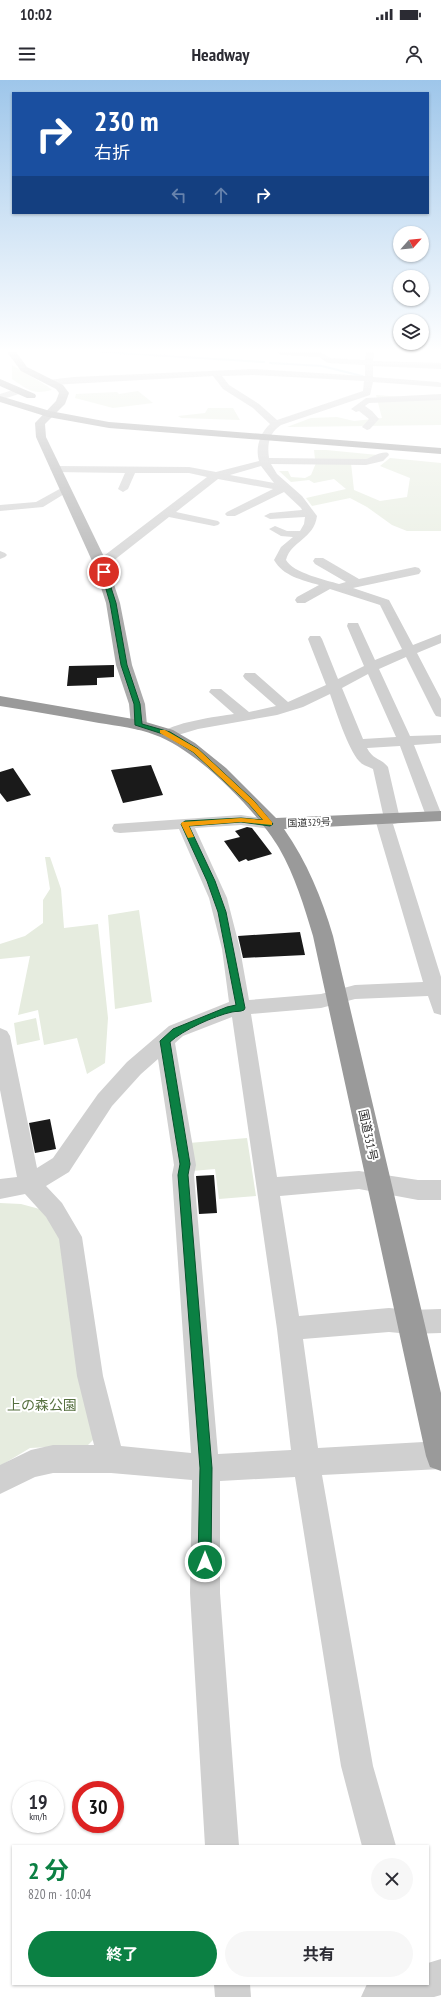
<!DOCTYPE html>
<html lang="ja">
<head>
<meta charset="utf-8">
<style>
  :root { --surface:#fff; --page:#f7f7f7; --text:#2b2b33; --muted:#7c7c81; --accent:#0b8043 }
  body { margin:0; font-family:"PT Sans Narrow","Noto Sans JP",sans-serif; background:var(--page); color:var(--text); height:100vh; display:flex; flex-direction:column; font-size:15px; white-space:nowrap }
  * { box-sizing:border-box; margin:0 }
  p { font-size:13px; color:var(--muted) }
  .icon { flex:none; width:22px; height:22px; fill:none; stroke:currentColor; stroke-width:2; stroke-linecap:round; stroke-linejoin:round }
  .map { position:relative; flex:1; overflow:hidden }
  .side { position:absolute; left:12px; top:1765px; width:417px; height:140px; display:flex; flex-direction:column; background:var(--surface); border-radius:0px; box-shadow:0 1px 3px #0004 }
  .side>* { flex:none }
  .hud { position:absolute; left:12px; top:12px; width:417px; height:122px; border-radius:0px; box-shadow:0 1px 3px #0004; background:#1a4fa0; color:#fff; overflow:hidden }
  .needle { width:26px; rotate:63deg }
  .buttons { position:absolute; left:393px; top:146px; display:grid; gap:8px }
  .buttons a { display:grid; place-items:center; width:36px; height:36px; border-radius:50%; background:var(--surface); box-shadow:0 1px 3px #0004; font-size:20px }
  .speed { position:absolute; left:12px; top:1701px; display:flex; gap:8px; font-size:20px; font-weight:700; text-align:center }
  .speed>* { display:grid; place-content:center; width:52px; height:52px; border-radius:50%; background:var(--surface); box-shadow:0 1px 3px #0004; line-height:1 }
  .speed small { font-size:10px; font-weight:400 }
  .speed .limit { border:6px solid #d22; background:#fff; color:#111 }
  .pin { position:absolute; display:grid; place-items:center; width:34px; height:34px; color:#fff; margin:-17px; border:2px solid #fff; border-radius:50%; box-shadow:0 1px 4px #0007 }
  .me { position:absolute; width:44px; margin:-22px; rotate:0deg; stroke-linejoin:round; filter:drop-shadow(0 0 3px #0008) }
  .turn { display:flex; align-items:center; gap:14px; height:84px; padding:0 16px; font-size:18px }
  .turn .icon { width:52px; height:52px; stroke-width:2.5 }
  .turn b { display:block; font-size:28px; line-height:34px }
  .lanes { display:flex; align-items:center; height:38px; padding:0 16px; background:#0003; justify-content:center; gap:20px; direction:ltr }
  .lanes .off { opacity:.35 }
  .round { display:grid; place-items:center; flex:none; width:42px; height:42px; border-radius:21px; background:var(--page) }
  .summary { display:flex; align-items:center; justify-content:space-between; height:68px; padding:0 16px }
  h1 { font-size:24px; font-weight:700; line-height:30px; color:var(--accent) }
  .action { display:flex; gap:8px; margin-top:auto; padding:8px 16px }
  .action a { flex:1; height:46px; border-radius:24px; background:var(--accent); color:#fff; font-size:16px; font-weight:700; line-height:46px; text-align:center }
  .action a+a { background:var(--page); color:var(--text) }
  .status { display:flex; justify-content:space-between; align-items:center; height:28px; padding:0 20px; background:var(--surface); direction:ltr }
  .status svg { height:11px; fill:currentColor }
  header { display:flex; justify-content:space-between; align-items:center; height:52px; padding:0 16px; background:var(--surface); font-size:18px; font-weight:700 }
  .map>svg:first-child { display:block }
</style>
</head>
<body>
<div class="status"><b>10:02</b><svg viewBox="0 0 49 12"><path d="M0 12V9h3v3zM5 12V6h3v6zM10 12V3h3v9zM15 12V0h3v12zM26 1h20v11H26zM47 4h2v5h-2z"/></svg></div>
<header><svg class="icon" aria-label="menu" viewBox="0 0 24 24"><path d="M4 6h16M4 12h16M4 18h16"/></svg>Headway<svg class="icon" aria-label="person" viewBox="0 0 24 24"><circle cx="12" cy="8" r="4"/><path d="M4 21q1-7 8-7t8 7"/></svg></header>
<div class="map">
<svg width="441" height="1917" viewBox="0 0 441 1917">
  <rect width="100%" height="100%" fill="#fff"/>
  <path fill="#e6ecdf" d="M12,285L47,306L52,310C32,315 29,310 12,299Z
    M138,311L153,323L113,328L75,318L76,314L117,312L119,314Z
    M376,315L441,320V345L287,347L311,338L337,337L354,341L382,338Z
    M208,328H233L240,340L181,338L178,336L205,333Z
    M314,370H326L378,375C368,383 329,379 315,379Z
    M390,378L441,383V451H407L392,445L367,427L350,418L312,426L306,418L346,409L334,399L314,403L309,400L291,402L279,391H288L291,397L305,398L311,395L316,383H351L354,410L380,421L407,417L410,398L380,386Z
    M45,777H50L61,809L64,848L98,844L108,938L105,983L87,994L77,958L44,965L38,930L18,935L30,876L0,879V864L25,856L43,843V820L50,809Z
    M139,830L152,922L115,929L108,835Z
    M36,938L40,960L17,965L14,943Z
    M247,1058L256,1116L219,1119L215,1089L192,1091L189,1063Z
    M0,1123L21,1124L47,1131L63,1160L96,1357L88,1365L30,1368L0,1386Z"/>
  <g fill="none" stroke-linecap="round" stroke-linejoin="round">
    <path stroke="#cfe2ee" stroke-width="2" d="M101,272L264,282
      M270,283L322,286L362,296"/>
  </g>
  <path fill="#1a1a1a" d="M114,585V597L97,598V605L67,606L69,586Z
    M151,685L163,715L123,723L111,690Z
    M13,688L31,715L7,722L0,713V692Z
    M247,747L252,748L272,774L248,781L246,779L239,782L224,761L240,757L235,751Z
    M300,852L305,875L243,878L238,856Z
    M50,1039L56,1069L35,1073L29,1043Z
    M214,1095L217,1133L199,1134L196,1096Z"/>
  <g fill="none" stroke-linecap="round" stroke-linejoin="round">
    <path fill="#d0d0d0" fill-rule="evenodd" d="M277,272H321L330,278L365,280L366,272H374L373,281L441,283V289L373,286V297L438,302L441,303V307L373,302L370,315L281,345C269,353 267,364 269,378L366,379C373,377 381,371 388,373L389,375L383,381L366,385L271,384L277,394L302,416L317,436C314,459 291,461 286,480C293,493 326,500 339,504L346,502L315,484L313,481L315,478H323L359,499L415,487L419,488L421,491L419,494L353,508L389,520L413,565L441,554V563L417,573L441,619V637L436,636L434,633L406,577L379,589L410,656L441,655V663L414,665L441,733L440,740L434,741L428,740L426,736L400,666L367,668C373,680 381,678 388,687L400,739L398,743L393,744L441,897V935L434,933L428,916L355,919L321,928L251,934L277,1097L359,1091L418,1100H441V1120H418L359,1109L280,1116L299,1236L389,1228L410,1230L441,1229V1253L410,1254L389,1252L303,1259L318,1368L441,1361V1389L322,1395L373,1686L396,1766H362L341,1686L295,1397L220,1401V1513L239,1766H205L190,1513L192,1400L111,1393H53L35,1397L0,1414V1385L31,1370L53,1365H94L77,1296L59,1159L46,1137L25,1114L0,1119V1099L17,1097L0,1010V948L7,951L10,956L37,1088L53,1078L98,1014L127,982L169,946L229,922L222,869L209,818L179,749L120,753L114,752L112,748L114,744L241,735L276,740L278,744L276,748L270,749L241,745L195,748L227,818L240,869L249,920L321,914L355,905L423,902L375,739L377,735L383,734L373,689C369,687 362,685 359,681C348,669 336,631 330,614L303,627L277,635L198,649L168,658L163,657L161,654C169,643 219,636 234,634L209,612L211,609H221L249,632L276,626L245,599L243,596L245,593H255L288,622L326,605L308,559L310,556H320L322,559L338,599L364,586L347,546L348,543H358L375,580L402,569L380,525L330,509L305,523H297L295,520L297,517L319,505C302,500 283,496 274,480L281,467L293,457L281,456L269,449L275,446L287,451H300L304,444L305,437L270,439L264,436L270,433L302,430L301,428L284,412L235,436H227L225,434L227,432L273,409L218,399L176,432L218,441L220,443L218,445L214,446L169,437L113,481L104,486H96L94,483L105,475L207,397L189,393H135L128,409L123,412L118,409L125,393L55,392L50,389L55,386L189,387L216,392L259,381C255,368 260,353 270,344L253,328L223,309L213,296L51,305L48,304V300L74,297L254,289L365,296V285L328,283L319,277L281,275ZM254,295L364,301L363,311L277,340L259,324L229,305L222,296ZM261,386L274,403L230,395ZM368,594L396,657L363,659L342,608ZM232,937L277,1249L291,1370L218,1374L194,1095L196,1085L175,963L183,956ZM158,979L174,1085L172,1095L191,1373L121,1366L103,1296L82,1157L62,1123L46,1106L69,1092L112,1026L141,994Z
      M19,308L22,309V313L0,320V314Z
      M441,314V320L369,323L365,326L372,331L379,339L370,349L367,350L362,347L369,339L359,331L356,332L351,329L366,318Z
      M65,406L69,407L70,409L69,411L43,427L0,431V425L36,422Z
      M0,471L5,473L7,475L5,477L0,479Z
      M441,1879V1915L434,1917H361L367,1904H428V1883Z
      M214,1904H250L251,1917H215Z"/>
    <path fill="#ababab" fill-rule="evenodd" d="M7,272H16L27,287L63,305L69,313L65,324L45,344L46,357L107,483L120,523L132,585L145,624L147,645L145,648L139,650L133,648L131,645L129,624L116,585L106,523L93,483L36,357L35,343L56,321L59,313L56,309L21,291Z"/>
    <path fill="#9a9a9a" fill-rule="evenodd" d="M0,299L35,314L36,316L35,318H27L0,306Z
      M0,316L50,331L109,342L441,368V374L109,348L48,337L0,322Z
      M0,616L139,640L173,650L195,663L226,688L276,738L441,731V741L284,749C307,782 322,818 333,856L441,1313V1391L430,1387L426,1376L313,856C304,826 295,796 279,768C258,732 196,669 155,655C137,648 118,646 99,643C66,637 33,631 0,626Z"/>
  </g>
  <linearGradient id="sky" x2="0" y2="1"><stop stop-color="#9ec6ea"/><stop offset="0.5" stop-color="#fff"/><stop offset="1" stop-color="#fff" stop-opacity="0"/></linearGradient>
  <rect width="441" height="541" fill="url(#sky)"/>
  <path fill="#0b8043" stroke="#07532c" d="M104,490L106,492L116,523L127,585L140,624L142,644L170,652L198,669L254,721L273,744L270,746L241,742L189,746L215,801L226,832L245,928L244,930C240,932 236,931 232,932C214,936 183,950 170,962L190,1084L188,1095L212,1388L211,1482L210,1486L205,1488L200,1486L198,1482L200,1388L178,1095L180,1084L160,961L173,949L227,927L236,925L218,832L207,801L181,744L185,741L241,738L263,740L249,724L193,672L166,655L135,645L134,624L121,585L110,523L101,492Z"/>
  <path fill="#f59e0b" d="M160,650H165L198,669L254,721L272,742V745L241,742L189,746L194,757L188,758L181,744L182,742L241,738L263,740L249,724L193,672L160,653Z"/>
  <g text-anchor="middle" stroke-width="4" stroke-linejoin="round" paint-order="stroke">
    <g font-size="10" fill="#333" stroke="#fff">
      <text transform="translate(309 742) rotate(-2)" y="4">国道329号</text>
    </g>
    <g font-size="12" fill="#333" stroke="#fff">
      <text transform="translate(368 1055) rotate(78)" y="4">国道331号</text>
    </g>
    <g font-size="14" fill="#56703f" stroke="#fff">
      <text x="42" y="1330">上の森公園</text>
    </g>
  </g>
</svg>
<div class="buttons">
<a><svg class="needle" viewBox="-14 -14 28 28"><path d="M0-13l5 13h-10z" fill="#e53935"/><path d="M0 13l5-13h-10z" fill="#7c7c81"/></svg></a>
<a><svg class="icon" aria-label="search" viewBox="0 0 24 24"><circle cx="10" cy="10" r="6"/><path d="M15 15l6 6"/></svg></a>
<a><svg class="icon" aria-label="layers" viewBox="0 0 24 24"><path d="M12 4l9 5-9 5-9-5zM3 14l9 5 9-5"/></svg></a>
</div>
<div class="speed"><div>19<small>km/h</small></div><div class="limit">30</div></div>
<div class="pin" style="left:104px;top:492px;background:#d93025"><svg class="icon" aria-label="arrive" viewBox="0 0 24 24"><path d="M6 21V4h12l-3 4 3 4H6"/></svg></div>
<svg class="me" style="left:205px;top:1482px" viewBox="-20 -20 40 40"><circle r="17" fill="#0b8043" stroke="#fff" stroke-width="3"/><path d="M0-11L8 9 0 5-8 9z" fill="#fff"/></svg>
<div class="hud">
<div class="turn"><svg class="icon" aria-label="right" viewBox="0 0 24 24"><path d="M7 20v-9h11M14 6l5 5-5 5"/></svg><div><b>230 m</b>右折</div></div>
<div class="lanes"><svg class="icon off" aria-label="left" viewBox="0 0 24 24"><path d="M17 20v-9H6M10 6l-5 5 5 5"/></svg><svg class="icon off" aria-label="ahead" viewBox="0 0 24 24"><path d="M12 20V5M6 11l6-6 6 6"/></svg><svg class="icon" aria-label="right" viewBox="0 0 24 24"><path d="M7 20v-9h11M14 6l5 5-5 5"/></svg></div>
</div>
<section class="side">
<div class="summary"><div><h1>2 分</h1><p>820 m · 10:04</p></div><a class="round"><svg class="icon" aria-label="close" viewBox="0 0 24 24"><path d="M6 6l12 12M18 6L6 18"/></svg></a></div>
<div class="action"><a>終了</a><a>共有</a></div>
</section>
</div>
</body>
</html>
